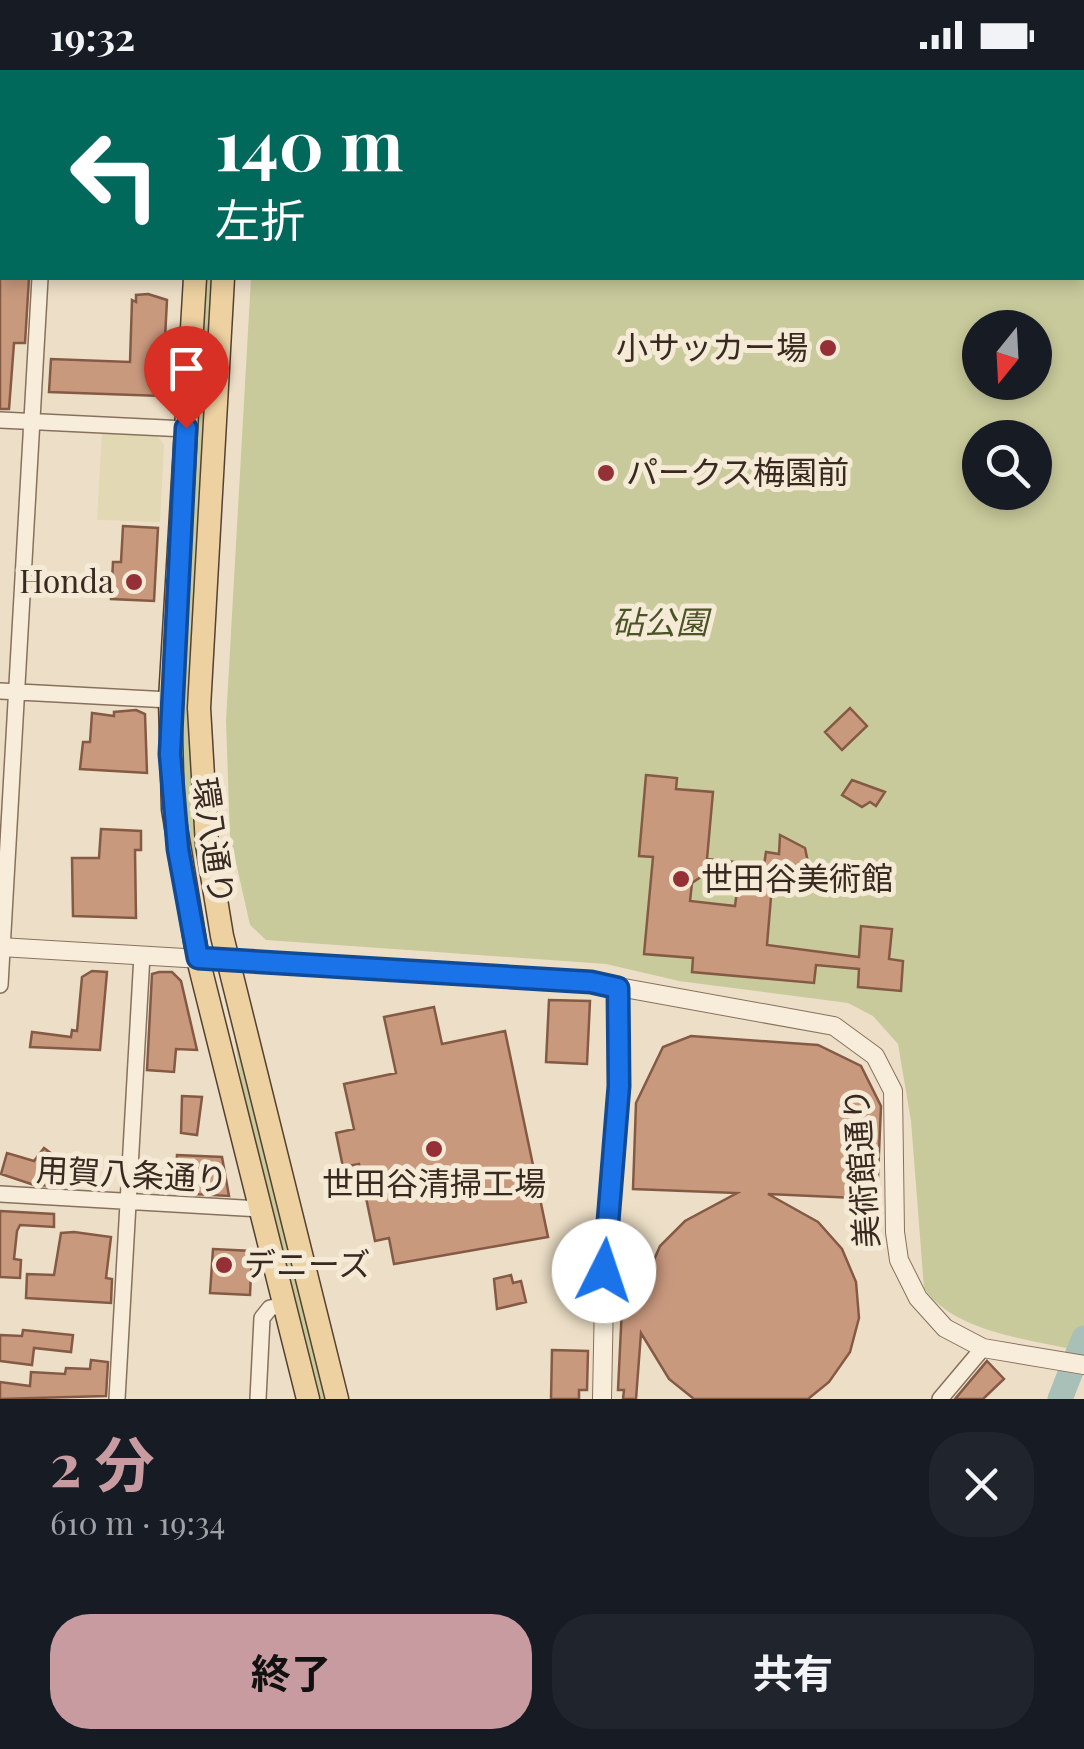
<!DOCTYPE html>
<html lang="ja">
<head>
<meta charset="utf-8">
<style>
  :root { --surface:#171b24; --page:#20242c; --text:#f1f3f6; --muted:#9ea1a6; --accent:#c79ba0 }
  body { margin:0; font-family:"Playfair Display","Noto Sans JP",serif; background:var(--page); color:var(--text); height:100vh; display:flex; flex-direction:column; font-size:38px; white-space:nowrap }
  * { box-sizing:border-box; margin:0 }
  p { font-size:32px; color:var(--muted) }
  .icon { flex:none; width:55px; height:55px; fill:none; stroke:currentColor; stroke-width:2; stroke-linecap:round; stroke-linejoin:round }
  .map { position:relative; height:1329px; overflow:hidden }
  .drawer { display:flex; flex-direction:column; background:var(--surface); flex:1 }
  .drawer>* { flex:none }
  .guide { position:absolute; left:0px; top:0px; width:1085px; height:210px; box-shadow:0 5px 15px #0003; background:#00695c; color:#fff; overflow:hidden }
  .needle { width:65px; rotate:198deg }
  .controls { position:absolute; left:962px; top:240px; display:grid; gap:20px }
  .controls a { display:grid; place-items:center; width:90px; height:90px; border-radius:50%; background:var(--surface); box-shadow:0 5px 15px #0003; font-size:50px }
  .pin { position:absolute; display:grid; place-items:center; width:85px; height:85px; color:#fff; margin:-102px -42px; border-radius:50% 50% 50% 0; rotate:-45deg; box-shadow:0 0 10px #0007 }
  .pin .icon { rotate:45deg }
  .me { position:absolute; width:110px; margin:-55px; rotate:4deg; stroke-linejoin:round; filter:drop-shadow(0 0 8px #0008) }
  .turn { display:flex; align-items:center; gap:35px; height:210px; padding:0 50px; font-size:45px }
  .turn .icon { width:130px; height:130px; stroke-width:2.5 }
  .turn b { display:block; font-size:70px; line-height:85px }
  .round { display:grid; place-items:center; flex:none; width:105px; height:105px; border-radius:40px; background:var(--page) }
  .summary { display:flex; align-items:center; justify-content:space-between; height:170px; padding:0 50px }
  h1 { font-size:60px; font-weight:700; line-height:75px; color:var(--accent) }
  .action { display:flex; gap:20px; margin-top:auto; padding:20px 50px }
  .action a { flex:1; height:115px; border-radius:40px; background:var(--accent); color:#111; font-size:40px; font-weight:700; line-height:115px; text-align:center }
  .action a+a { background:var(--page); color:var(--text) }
  .status { display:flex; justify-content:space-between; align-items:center; height:70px; padding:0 50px; background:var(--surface); direction:ltr }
  .status svg { height:28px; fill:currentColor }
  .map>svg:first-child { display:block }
</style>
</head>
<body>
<div class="status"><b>19:32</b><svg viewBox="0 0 49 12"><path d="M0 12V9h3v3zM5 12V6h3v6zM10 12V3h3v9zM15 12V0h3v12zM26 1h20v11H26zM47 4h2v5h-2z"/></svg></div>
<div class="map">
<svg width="1084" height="1329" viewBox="0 0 1084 1329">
  <rect width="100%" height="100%" fill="#eddfc7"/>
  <path fill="#e2d8b4" d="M102,362L158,367L164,375L160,452L97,450Z"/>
  <path fill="#c8ca9b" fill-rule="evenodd" d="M263,0H786L791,2H263Z
    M1084,137V1282C1033,1269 955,1264 924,1218L911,1051L898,974L873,946L848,933L679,911L606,894L266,870L250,855L230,766L226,651L251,208H1082ZM980,258H1035V312H980ZM980,368H1035V422H980Z
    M204,208H213L190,626L195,800L205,854L201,856L182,715L180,644Z
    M229,932L326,1329H317L245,1036Z"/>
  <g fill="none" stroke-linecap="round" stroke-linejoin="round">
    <path stroke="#a8c0b8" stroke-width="25" d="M1060,1329L1084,1268"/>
  </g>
  <path fill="#c9997e" stroke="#855a44" stroke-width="2.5" fill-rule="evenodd" d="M0,208H29L25,273H14L9,339H0Z
    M148,224L167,230L162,326L49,322L51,289L130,292L132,230L136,232V225Z
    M123,456L158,458L154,531L111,529L113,492H121Z
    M850,638L867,656L842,680L825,662Z
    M136,640L145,644L147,703L80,699L83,672H90L92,643L114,646V642Z
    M646,705L677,708L676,719L713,722L707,789L764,795L766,782L779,784L780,765L805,778L810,802L794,800L786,812L772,815L767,875L859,887L861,856L892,859L889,889L903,891L901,921L858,917L859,899L816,895L814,913L692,902L693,888L644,884L653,787L639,786ZM708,802L739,805L735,836L690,831L692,813Z
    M852,710L885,722L876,736L870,732L862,737L842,725Z
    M101,759L141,761V780H135L136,848L73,846L72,788H99Z
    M92,901L107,902L100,980L30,977L32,962L71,967L72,960L77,961L82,907Z
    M159,902H172L181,911L197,980L176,979L174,1002L147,1000L152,904Z
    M549,930L590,931L587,994L546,992Z
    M434,937L442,974L505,961L548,1167L394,1194L389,1168L375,1171L359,1094L343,1097L336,1063L354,1059L344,1014L396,1003L384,947Z
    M691,966L818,975L861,996L881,1036L877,1129L768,1124L818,1152L842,1179L856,1212L859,1248L850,1282L829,1312L808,1329H694L669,1309L641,1263L636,1329H623L624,1320H618L624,1196L650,1199L660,1176L685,1151L737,1123L633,1119L636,1033L663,977Z
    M182,1026L202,1027L197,1065L181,1063Z
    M44,1078L56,1087L80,1090L77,1117L34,1115L1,1104L7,1083L34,1091Z
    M177,1085L222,1087L229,1126L175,1123Z
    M0,1141L54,1144V1157L20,1155L17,1161L14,1189L21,1190L20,1208L0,1207Z
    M74,1162L111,1167L106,1208L112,1209L111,1233L26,1228L27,1204L54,1205L61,1163Z
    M213,1179L252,1181L250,1225L210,1223Z
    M511,1205L513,1213L521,1211L526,1232L497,1239L494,1209Z
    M23,1260L73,1265L71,1282L34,1278L32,1295L0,1291V1265L22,1266Z
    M552,1280L588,1281L587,1320H579V1329H551Z
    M91,1290L108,1292L106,1326L0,1329V1312L30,1316L31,1302L65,1304L66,1298L90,1299Z
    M987,1291L1004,1309L983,1329H955Z"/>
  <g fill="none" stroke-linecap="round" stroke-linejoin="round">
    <g stroke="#87715d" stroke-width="18">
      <path id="minor" d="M835,0L840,2
        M1060,0L1065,2
        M52,2V0
        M1082,11H1084
        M0,350L186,359
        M0,621L170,630
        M0,915L40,208
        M0,1124L261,1139
        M117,1329L142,885
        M258,1329L262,1248L270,1238L285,1235
        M940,1329L983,1278"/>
    </g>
    <g stroke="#87715d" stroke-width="20">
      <path id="tertiary" d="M0,92H2
        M0,877L591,912L834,956L875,986L893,1021L895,1162L899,1190L918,1228L945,1258L983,1278L1084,1295
        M602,1329L605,1178L620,987L618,918"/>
    </g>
    <g stroke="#554031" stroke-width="25">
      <path id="primary" d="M207,2V0
        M236,2V0
        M195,208L170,630L173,739L198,889L308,1329
        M223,208L199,638L207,775L222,866L337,1329"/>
    </g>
    <g stroke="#554031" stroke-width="30">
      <path id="motorway" d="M866,0L871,2
        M925,0L930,2
        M965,0L970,2
        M1024,0L1029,2
        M1082,28L1084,29
        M1082,59H1084
        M1082,79L1084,80
        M1082,111L1084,112"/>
    </g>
    <use href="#minor" stroke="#f7edda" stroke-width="15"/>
    <use href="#tertiary" stroke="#f7edda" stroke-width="18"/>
    <use href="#primary" stroke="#edd1a1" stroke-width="22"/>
    <use href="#motorway" stroke="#d7995c" stroke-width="28"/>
  </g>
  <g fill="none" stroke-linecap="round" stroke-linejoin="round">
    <g stroke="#114b97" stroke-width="25">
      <path id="route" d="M186,358L170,684L178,779L198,888L591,912L618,918L619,1016L604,1201"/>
    </g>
    <use href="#route" stroke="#1a73e8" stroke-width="18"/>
  </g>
  <g fill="#943036" stroke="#f4ead6" stroke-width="4">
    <circle cx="828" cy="278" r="10"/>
    <circle cx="606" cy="403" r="10"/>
    <circle cx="134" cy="512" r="10"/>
    <circle cx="681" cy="809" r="10"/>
    <circle cx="434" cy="1079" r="10"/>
    <circle cx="224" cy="1195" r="10"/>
  </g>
  <g text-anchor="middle" stroke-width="10" stroke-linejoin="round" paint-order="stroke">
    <g font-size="32" fill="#382a20" stroke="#f4ead6" text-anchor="start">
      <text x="808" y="289" text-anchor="end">小サッカー場</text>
      <text x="626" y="414">パークス梅園前</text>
      <text x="114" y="523" text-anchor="end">Honda</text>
      <text x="701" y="820">世田谷美術館</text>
      <text x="434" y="1125" text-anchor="middle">世田谷清掃工場</text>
      <text x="244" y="1206">デニーズ</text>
    </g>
    <g font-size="32" font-style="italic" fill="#4b5427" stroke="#f4ead6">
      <text x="660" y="564">砧公園</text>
    </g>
    <g font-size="32" fill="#382a20" stroke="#f4ead6">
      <text transform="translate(213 771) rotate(82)" y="11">環八通り</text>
      <text transform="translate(862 1098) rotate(-94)" y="11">美術館通り</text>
      <text transform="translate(132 1105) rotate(3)" y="11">用賀八条通り</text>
    </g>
  </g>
</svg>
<div class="controls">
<a><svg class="needle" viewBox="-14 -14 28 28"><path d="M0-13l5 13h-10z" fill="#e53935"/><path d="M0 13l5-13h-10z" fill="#9ea1a6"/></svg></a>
<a><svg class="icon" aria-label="search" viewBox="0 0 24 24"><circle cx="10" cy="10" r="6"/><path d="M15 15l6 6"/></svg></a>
</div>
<div class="pin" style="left:186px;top:358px;background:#d93025"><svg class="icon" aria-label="arrive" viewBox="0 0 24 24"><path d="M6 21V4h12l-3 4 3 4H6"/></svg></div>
<svg class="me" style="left:604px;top:1201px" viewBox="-20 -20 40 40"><circle r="19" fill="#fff"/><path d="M0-13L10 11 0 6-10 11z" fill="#1a73e8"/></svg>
<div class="guide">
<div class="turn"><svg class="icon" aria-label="left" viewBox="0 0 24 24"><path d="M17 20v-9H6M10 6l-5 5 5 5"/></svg><div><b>140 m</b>左折</div></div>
</div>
</div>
<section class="drawer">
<div class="summary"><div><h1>2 分</h1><p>610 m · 19:34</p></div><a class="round"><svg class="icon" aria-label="close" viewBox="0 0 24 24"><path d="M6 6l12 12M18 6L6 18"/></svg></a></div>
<div class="action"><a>終了</a><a>共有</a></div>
</section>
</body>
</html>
